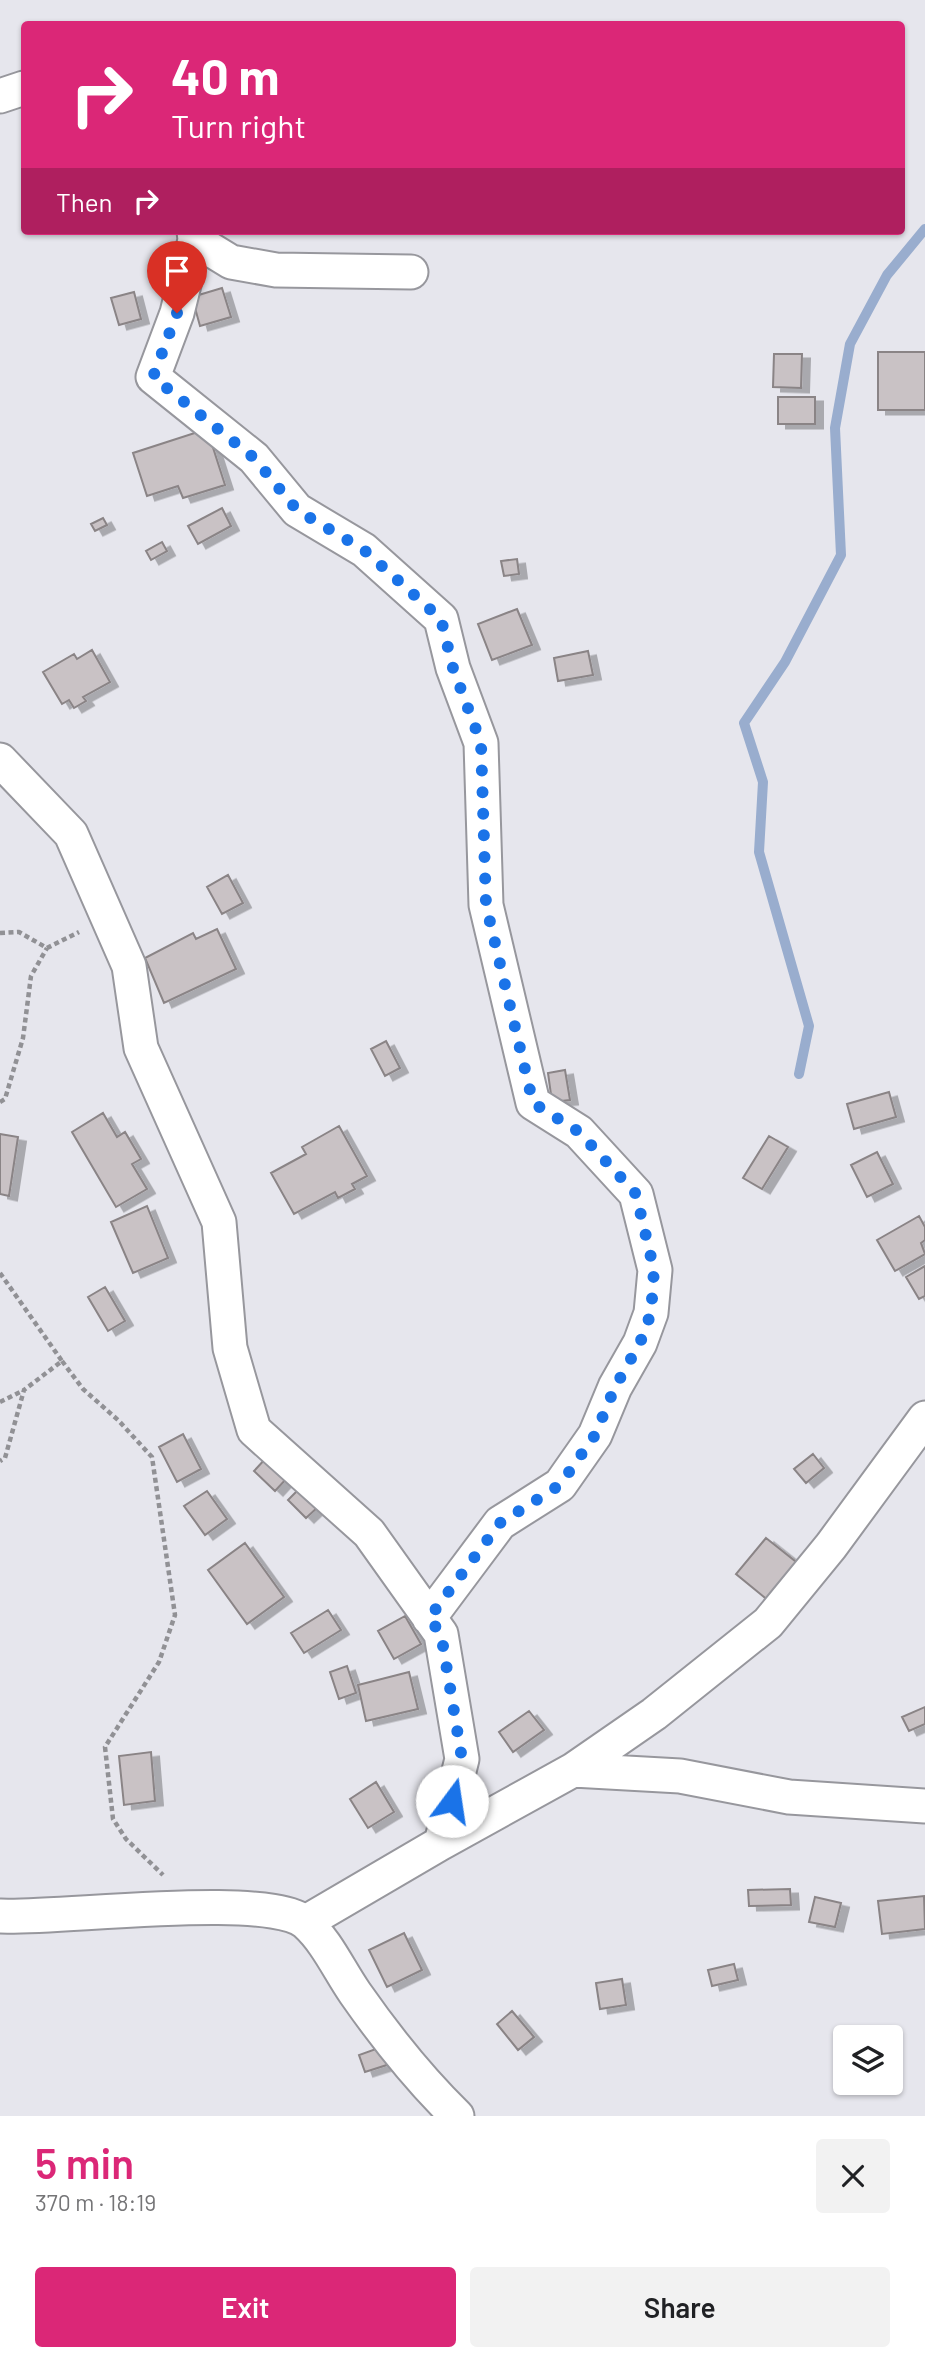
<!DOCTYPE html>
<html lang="en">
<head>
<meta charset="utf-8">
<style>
  :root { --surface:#fff; --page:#f2f2f2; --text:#202124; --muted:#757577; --accent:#db2777 }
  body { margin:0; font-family:Barlow,sans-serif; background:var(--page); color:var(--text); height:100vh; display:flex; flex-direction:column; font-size:26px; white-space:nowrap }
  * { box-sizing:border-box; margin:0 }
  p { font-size:23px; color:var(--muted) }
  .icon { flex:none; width:38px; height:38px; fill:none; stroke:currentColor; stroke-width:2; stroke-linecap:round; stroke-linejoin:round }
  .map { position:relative; height:2116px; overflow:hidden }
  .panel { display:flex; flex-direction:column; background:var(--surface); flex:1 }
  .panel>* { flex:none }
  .banner { position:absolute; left:21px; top:21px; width:884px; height:214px; border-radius:7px; box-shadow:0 2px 5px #0004; background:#db2777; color:#fff; overflow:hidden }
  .buttons { position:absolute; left:833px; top:2025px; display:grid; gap:14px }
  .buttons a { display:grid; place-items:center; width:70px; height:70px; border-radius:7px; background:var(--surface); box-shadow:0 2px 5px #0004; font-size:35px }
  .pin { position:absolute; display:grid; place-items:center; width:60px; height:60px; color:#fff; margin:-72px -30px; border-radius:50% 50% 50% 0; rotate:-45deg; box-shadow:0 0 7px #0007 }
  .pin .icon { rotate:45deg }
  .me { position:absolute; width:77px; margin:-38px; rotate:14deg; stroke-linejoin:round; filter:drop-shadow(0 0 5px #0008) }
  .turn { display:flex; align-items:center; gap:24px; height:147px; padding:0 35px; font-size:32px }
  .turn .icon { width:91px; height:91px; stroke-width:2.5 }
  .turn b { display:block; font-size:49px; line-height:60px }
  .then { display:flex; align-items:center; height:66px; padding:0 35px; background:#0003; gap:14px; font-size:26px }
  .round { display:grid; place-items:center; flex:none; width:74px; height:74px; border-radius:7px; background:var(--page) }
  .headline { display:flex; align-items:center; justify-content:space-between; height:119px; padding:0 35px }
  h1 { font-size:42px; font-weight:600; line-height:52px; color:var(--accent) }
  .action { display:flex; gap:14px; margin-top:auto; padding:14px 35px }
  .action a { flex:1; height:80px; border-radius:7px; background:var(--accent); color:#fff; font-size:28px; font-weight:600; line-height:80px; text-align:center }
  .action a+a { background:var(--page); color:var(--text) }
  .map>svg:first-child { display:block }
</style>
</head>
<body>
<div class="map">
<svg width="925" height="2116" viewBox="0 0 925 2116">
  <defs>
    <filter id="shadow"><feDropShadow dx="8" dy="4.5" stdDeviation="0" flood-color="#0004"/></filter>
  </defs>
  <rect width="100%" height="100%" fill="#e6e6ed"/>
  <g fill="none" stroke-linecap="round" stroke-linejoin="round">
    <path stroke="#99adce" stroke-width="10" d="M799,1074L809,1026L759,852L763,782L744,723L785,662L841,555L835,428L850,344L887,275L925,229"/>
  </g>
  <path fill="#c9c2c5" stroke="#8a8486" stroke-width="2" filter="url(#shadow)" d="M222,288L231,317L200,326L192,297Z
    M134,292L141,319L119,325L111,298Z
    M878,352H925V410H878Z
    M774,354H802L801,388L773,387Z
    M778,397H815V424H778Z
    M207,429L225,485L183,498L178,486L147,496L133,453Z
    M222,508L231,526L198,544L188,526Z
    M103,518L107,525L95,531L91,524Z
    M162,542L167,551L151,560L146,551Z
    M517,559L519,574L504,576L501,561Z
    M517,609L532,645L492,660L478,624Z
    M92,650L110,682L83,697L86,701L74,708L69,700L62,704L43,672L74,654L77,659Z
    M588,651L593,675L558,681L554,658Z
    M228,875L243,903L222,914L207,887Z
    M217,929L236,969L164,1003L145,958L193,933L196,939Z
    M386,1041L400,1068L385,1076L371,1049Z
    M565,1070L570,1100L552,1102L548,1073Z
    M889,1092L896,1117L854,1129L847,1104Z
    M103,1113L117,1137L125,1132L141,1159L132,1164L147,1189L116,1207L72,1132Z
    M339,1126L367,1176L352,1184L355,1189L338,1198L335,1192L294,1214L271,1173L306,1154L302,1147Z
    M0,1134L18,1137L9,1196L0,1194Z
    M769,1136L788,1147L762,1189L743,1178Z
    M877,1152L893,1184L867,1197L851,1165Z
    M147,1206L168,1258L133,1273L111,1222Z
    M919,1216L925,1227V1240L921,1243L925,1254L895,1271L877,1240Z
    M925,1266V1296L919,1299L906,1277Z
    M105,1287L125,1321L108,1331L88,1297Z
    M183,1434L201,1469L177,1482L159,1447Z
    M813,1454L824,1468L806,1483L794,1469Z
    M267,1457L288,1477L275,1491L254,1471Z
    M301,1487L319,1506L306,1518L288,1500Z
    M207,1491L227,1519L205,1535L184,1506Z
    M766,1538L805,1569L775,1606L736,1574Z
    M245,1543L284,1597L247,1624L208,1570Z
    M328,1610L341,1630L304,1653L291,1633Z
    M405,1616L421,1644L394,1659L378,1631Z
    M347,1666L356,1693L339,1699L330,1672Z
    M409,1672L418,1709L366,1721L358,1685Z
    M925,1707V1724L909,1731L902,1717Z
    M529,1711L544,1730L513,1752L499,1732Z
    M151,1752L155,1801L124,1805L119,1756Z
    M376,1782L394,1812L368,1828L350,1799Z
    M790,1889L791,1905L749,1906L748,1890Z
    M924,1896L925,1929L882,1934L878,1901Z
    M815,1897L841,1903L835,1927L809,1922Z
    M404,1933L422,1970L387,1987L369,1950Z
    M734,1964L738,1980L712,1986L708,1970Z
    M622,1979L626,2005L600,2009L596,1983Z
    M512,2011L534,2037L518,2050L497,2024Z
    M387,2045L393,2063L365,2072L359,2055Z"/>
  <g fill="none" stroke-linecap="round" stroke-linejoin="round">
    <g stroke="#97979d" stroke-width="37">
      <path id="minor" d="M0,96L24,88
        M194,231L195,240L231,262L276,270L411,272
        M195,240L177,313L153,377L254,458L297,510L364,550L441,619L453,668L481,743L486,905L533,1103L579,1132L636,1194L655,1270L651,1313L640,1343L615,1387L595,1435L560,1485L500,1523L429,1618
        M0,760L71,834L129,966L141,1048L219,1222L230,1348L254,1430L369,1533L441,1634L462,1759L441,1843
        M573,1770L680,1776L789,1797L925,1806
        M0,1916C58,1919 270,1891 306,1923C327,1942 339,1970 355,1993C385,2036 419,2079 457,2116
        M306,1922L441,1843L573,1770L654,1714L768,1623L831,1546L925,1418"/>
    </g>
    <path stroke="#919195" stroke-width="4.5" stroke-dasharray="5 3.5" stroke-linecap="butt" d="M0,933L19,932L47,948L79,932
      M0,1102L5,1099L23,1038L31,976L47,948
      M0,1273L62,1361L24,1390L5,1458L0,1461
      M62,1361L83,1389L118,1420L152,1457L175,1615L159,1662L105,1747L113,1819L126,1839L163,1875
      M0,1402L24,1390"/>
    <use href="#minor" stroke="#fff" stroke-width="33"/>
  </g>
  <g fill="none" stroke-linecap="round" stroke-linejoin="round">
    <path stroke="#1a73e8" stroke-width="12" stroke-dasharray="0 21.6" d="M177,313L153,377L254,458L297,510L364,550L441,619L453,668L481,743L486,905L533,1103L579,1132L636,1194L654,1270L651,1313L640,1343L615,1387L595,1435L560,1485L500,1523L429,1618L441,1634L462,1759L452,1801"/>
  </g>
</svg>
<div class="buttons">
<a><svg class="icon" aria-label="layers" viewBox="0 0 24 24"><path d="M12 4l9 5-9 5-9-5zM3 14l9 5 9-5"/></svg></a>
</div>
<div class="pin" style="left:177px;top:313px;background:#d93025"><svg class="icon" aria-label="arrive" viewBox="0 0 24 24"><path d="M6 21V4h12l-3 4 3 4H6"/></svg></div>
<svg class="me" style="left:452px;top:1801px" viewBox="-20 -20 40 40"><circle r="19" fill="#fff"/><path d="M0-13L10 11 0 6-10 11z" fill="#1a73e8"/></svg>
<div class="banner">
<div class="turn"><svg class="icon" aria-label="right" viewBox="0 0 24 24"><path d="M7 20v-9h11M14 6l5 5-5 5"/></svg><div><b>40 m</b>Turn right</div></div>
<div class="then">Then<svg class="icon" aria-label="right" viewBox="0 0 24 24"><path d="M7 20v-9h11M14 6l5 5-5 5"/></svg></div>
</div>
</div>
<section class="panel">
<div class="headline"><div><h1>5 min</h1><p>370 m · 18:19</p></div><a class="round"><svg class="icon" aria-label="close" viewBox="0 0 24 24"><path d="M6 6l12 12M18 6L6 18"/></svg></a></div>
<div class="action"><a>Exit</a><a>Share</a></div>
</section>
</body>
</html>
